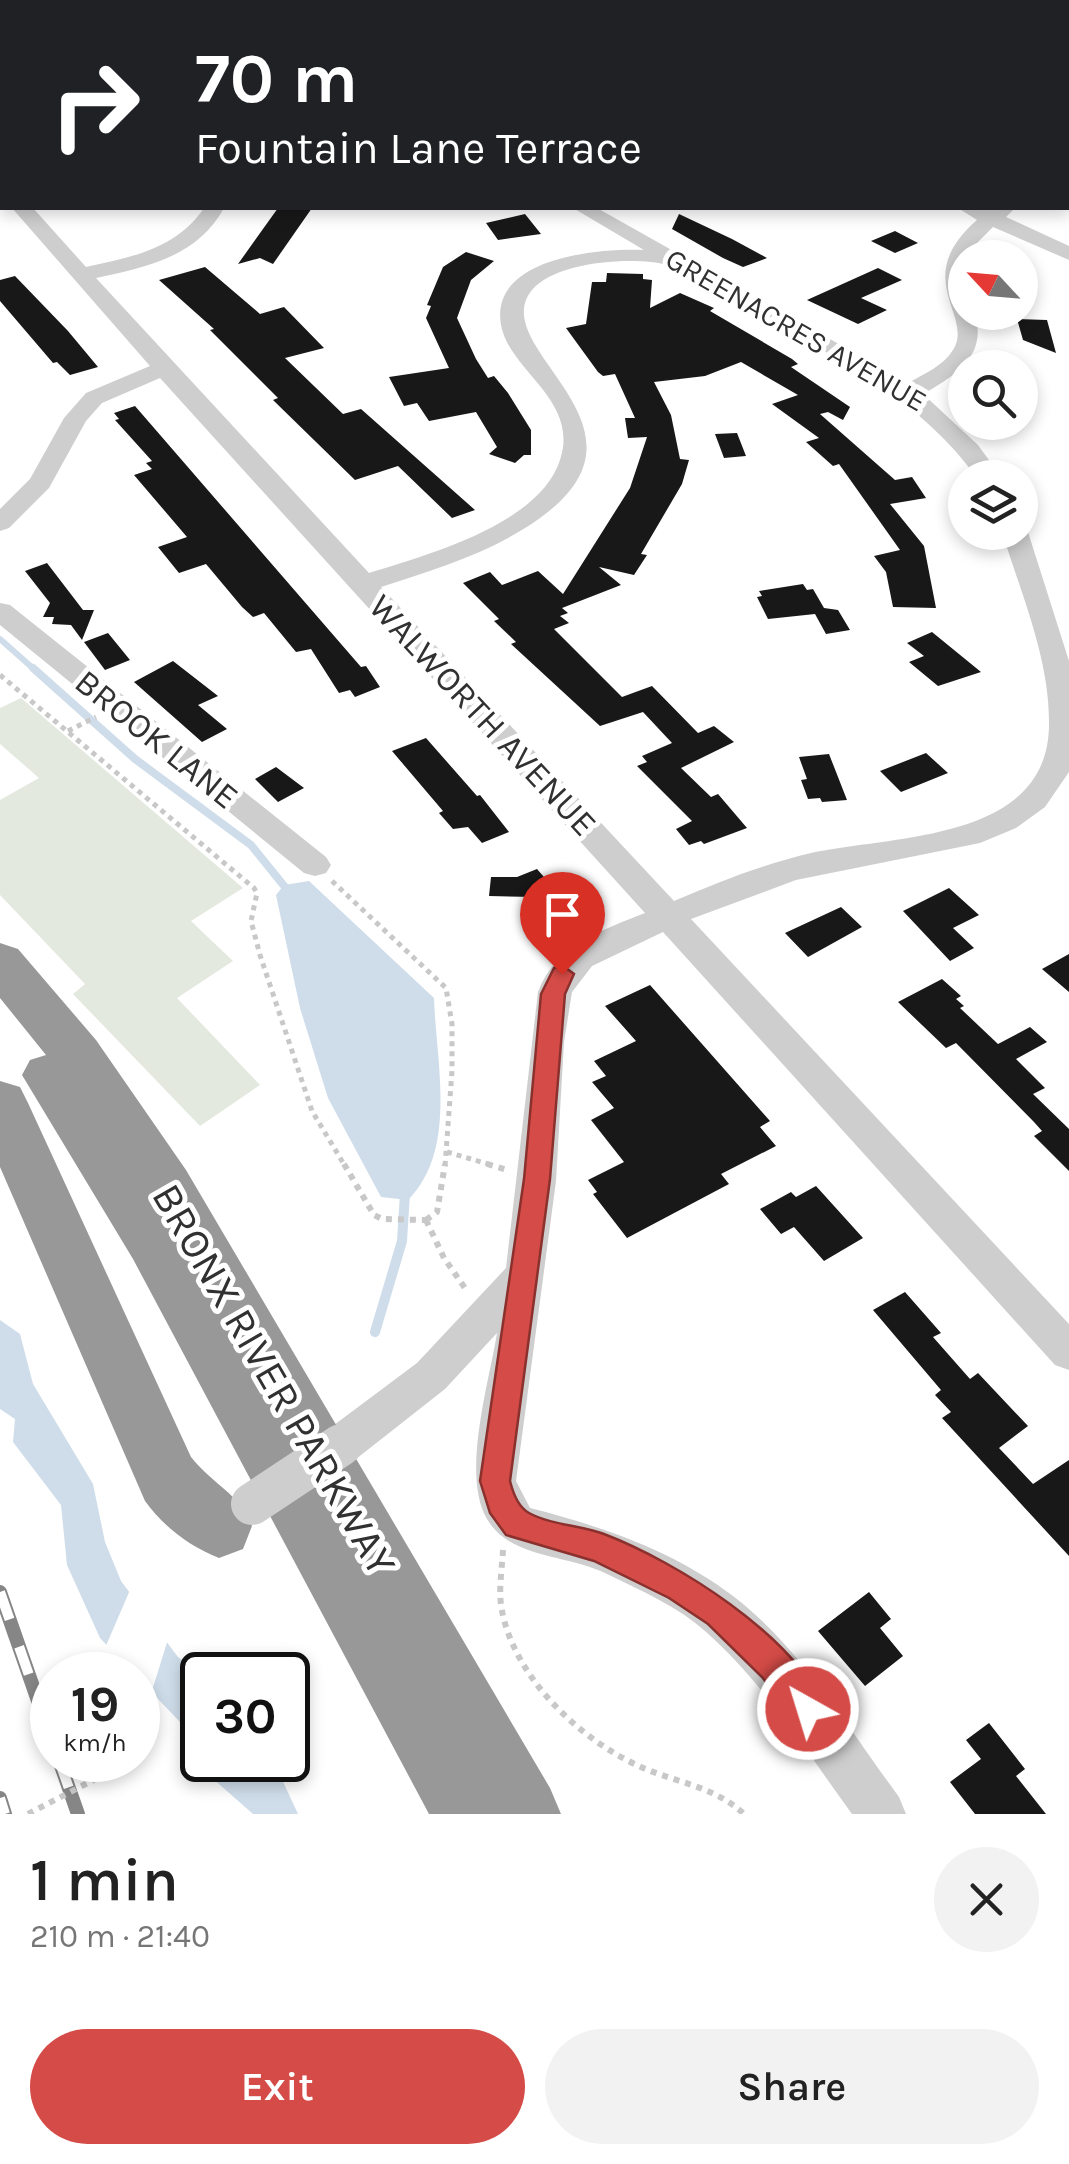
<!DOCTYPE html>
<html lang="en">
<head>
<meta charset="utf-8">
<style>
  :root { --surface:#fff; --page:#f2f2f2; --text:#222; --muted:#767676; --accent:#d44b47 }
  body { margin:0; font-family:Karla,sans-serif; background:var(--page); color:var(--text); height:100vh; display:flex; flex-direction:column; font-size:38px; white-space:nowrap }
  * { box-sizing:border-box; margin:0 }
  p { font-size:32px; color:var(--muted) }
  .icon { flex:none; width:55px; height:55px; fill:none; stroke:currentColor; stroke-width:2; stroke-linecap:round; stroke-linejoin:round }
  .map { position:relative; height:1814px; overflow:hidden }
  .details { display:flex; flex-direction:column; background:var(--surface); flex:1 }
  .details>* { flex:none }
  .guide { position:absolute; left:0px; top:0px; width:1070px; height:210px; box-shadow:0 5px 15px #0003; background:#202124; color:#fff; overflow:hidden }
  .needle { width:65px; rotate:296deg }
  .controls { position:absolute; left:948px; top:240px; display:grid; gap:20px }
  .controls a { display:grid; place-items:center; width:90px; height:90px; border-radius:50%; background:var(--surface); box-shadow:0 5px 15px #0003; font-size:50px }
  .speed { position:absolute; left:30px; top:1652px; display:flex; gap:20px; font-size:50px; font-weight:700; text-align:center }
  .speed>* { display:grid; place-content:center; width:130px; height:130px; border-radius:50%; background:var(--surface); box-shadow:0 5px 15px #0003; line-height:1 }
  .speed small { font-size:25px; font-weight:400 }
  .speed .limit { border:5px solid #111; border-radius:15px; background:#fff; color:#111 }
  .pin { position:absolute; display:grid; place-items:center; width:85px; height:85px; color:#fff; margin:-102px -42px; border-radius:50% 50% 50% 0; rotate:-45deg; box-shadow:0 0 10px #0007 }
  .pin .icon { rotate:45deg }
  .me { position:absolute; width:110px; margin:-55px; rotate:321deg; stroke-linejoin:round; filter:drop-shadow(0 0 8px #0008) }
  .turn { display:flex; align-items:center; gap:35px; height:210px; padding:0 30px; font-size:45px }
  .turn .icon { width:130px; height:130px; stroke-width:2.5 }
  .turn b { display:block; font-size:70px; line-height:85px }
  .round { display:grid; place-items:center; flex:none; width:105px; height:105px; border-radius:52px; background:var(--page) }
  .headline { display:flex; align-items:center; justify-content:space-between; height:170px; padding:0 30px }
  h1 { font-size:60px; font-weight:600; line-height:75px }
  .button { display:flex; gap:20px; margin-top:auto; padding:20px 30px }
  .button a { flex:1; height:115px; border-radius:60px; background:var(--accent); color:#fff; font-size:40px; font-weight:600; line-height:115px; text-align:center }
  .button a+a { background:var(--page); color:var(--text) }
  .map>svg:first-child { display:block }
</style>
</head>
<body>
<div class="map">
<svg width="1069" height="1814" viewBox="0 0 1069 1814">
  <rect width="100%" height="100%" fill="#fff"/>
  <path fill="#e3e9de" d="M21,698L243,888L191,921L233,961L177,998L260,1085L200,1126L73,994L85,984L0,895V800L39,778L0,744V708Z"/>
  <path fill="#cfddea" d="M309,881L434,998C436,1063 458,1149 408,1200L381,1197L328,1098L300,1008L276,895L284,885Z
    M0,1320L20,1334L33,1384L93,1484L105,1542L121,1581L178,1657L202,1675V1760H273L298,1814H253L203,1770L199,1742L100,1638L67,1565L61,1505L13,1442L15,1419L0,1409Z"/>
  <path fill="#fff" d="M130,1590L169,1636L151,1694L138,1680V1675H132L105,1648Z"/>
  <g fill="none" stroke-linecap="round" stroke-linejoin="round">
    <path stroke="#cfddea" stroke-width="6" d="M0,639L35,670"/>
    <path stroke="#cfddea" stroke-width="8" d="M33,668L135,759L251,845L289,892"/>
    <path stroke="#cfddea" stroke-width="10" d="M375,1332L402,1241L405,1193"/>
  </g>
  <path fill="#181818" d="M278,208H312L273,264L260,258L238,264Z
    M525,214L541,234L498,240L486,223Z
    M679,214L732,239L767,258L743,267L723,258L672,229Z
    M895,231L918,243L895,253L871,241Z
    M466,252L494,261L471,280L457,318L476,359L488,378L494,376L508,393L531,430V455H524L515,463L489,454L497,447L476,412L429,421L417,403L404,406L389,377L449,368L426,318L431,306L427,305L443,267Z
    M205,267L260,314L284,307L324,348L285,358L343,414L361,409L475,510L452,518L398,466L355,480L273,400L278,398L210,330L214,329L159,280Z
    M878,268L902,280L861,298L887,310L858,324L807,300Z
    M607,273L643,274V279L652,280L650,308L680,293L714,308L710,311L792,359L798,364L791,367L850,407L843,420L828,412L820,414L895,480L912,477L926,498L890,504L924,546L936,608L893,607L886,572L874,556L900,550L839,464L833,466L806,442L819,438L772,404L798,395L741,362L705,376L654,382L671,415L680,459L689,460L682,484L641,554L647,555L634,575L599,567L621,585L562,608L568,613L560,616L569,623L554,629L622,697L652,686L698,733L714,726L734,742L681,768L711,797L718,794L747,828L704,844L701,841L689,845L676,829L692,821L637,766L647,762L642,756L672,743L643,712L600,726L511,644L516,642L494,621L499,619L463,583L490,572L502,585L538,571L563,594L630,488L647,437L628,438L625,418H635L615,374L603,376L598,372L566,328L586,324L592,282H606Z
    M15,276L68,331L98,367L70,375L57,362L53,363L0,301V280Z
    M1017,319L1047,320L1056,353L1023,340Z
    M135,406L361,667L366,666L380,687L355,697L350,690L339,693L311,649L296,652L264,613L253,617L242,607L206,564L179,573L158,547L187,537L134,475L152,469L146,463L152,461L115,420L119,419L114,413Z
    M737,433L746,456L724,458L715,434Z
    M47,563L83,610H94L82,640L71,625L52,624L54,617H43L50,603L25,571Z
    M803,584L807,590L813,589L824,608L838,610L850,630L826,634L815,614L768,619L757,597L762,596L759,591Z
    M932,632L981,672L938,686L909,662L924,656L907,643Z
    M108,633L130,660L105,670L84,642Z
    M173,661L218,696L198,705L227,729L202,742L134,682Z
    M426,738L477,796L480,795L509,832L482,843L468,827L453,829L439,813L443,811L392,751Z
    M926,753L948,773L901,792L880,771Z
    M829,754L847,800L822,802L820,798L808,799L801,780L807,779L799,757Z
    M276,767L304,788L278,802L255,779Z
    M537,869L550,884L576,913L556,921L536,897L489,896L491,877H517Z
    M949,888L979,915L953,928L974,948L950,961L903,911Z
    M841,907L862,927L808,957L785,933Z
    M1069,954V992L1042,969Z
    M942,979L961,996L956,999L964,1006L960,1008L998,1044L1030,1027L1047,1042L1016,1059L1045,1088L1033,1094L1069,1129V1171L1034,1136L1042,1131L1034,1122L956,1043L946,1048L898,1002Z
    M650,985L770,1121L760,1127L776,1146L721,1174L729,1184L627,1238L593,1194L597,1192L588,1180L624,1162L591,1120L614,1108L592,1082L606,1076L594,1061L636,1041L605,1006Z
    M816,1186L863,1238L824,1261L794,1227L781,1234L760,1209L791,1192L796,1197Z
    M905,1292L941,1333L933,1337L970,1379L978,1373L1028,1426L999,1448L1033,1484L1069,1460V1556L942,1418L951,1412L935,1395L941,1390L873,1310Z
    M869,1592L891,1619L880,1628L903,1656L865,1686L818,1631Z
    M989,1723L1025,1769L1016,1776L1046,1814H975L950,1782L981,1759L966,1740Z"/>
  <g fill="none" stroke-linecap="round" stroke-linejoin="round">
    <path stroke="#c8c8c8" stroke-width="5" stroke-dasharray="5 5" stroke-linecap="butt" d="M0,675L254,888L257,893L251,921L260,955L312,1111L345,1166
      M68,731L96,717
      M332,881L446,988L452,1024V1071L445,1166
      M447,1152L495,1166"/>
    <path stroke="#c8c8c8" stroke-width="6" stroke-dasharray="6 6" stroke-linecap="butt" d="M344,1164L374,1215L382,1219L426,1220
      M487,1164L507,1170
      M426,1220L437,1212L445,1164
      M426,1220L444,1258L467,1291
      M503,1550C502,1570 498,1591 502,1611C515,1678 580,1740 641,1767C677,1783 714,1786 744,1814
      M93,1760L99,1777"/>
    <path fill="#cecece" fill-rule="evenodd" d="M207,0H225L226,2H208Z
      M520,0H540L541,2H521Z
      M776,0H797L798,2H777Z
      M0,73H2V83H0Z
      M1068,112L1069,113V125L1068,124Z
      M1069,149V162H1068V150Z
      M0,176L2,177V191L0,190Z
      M12,208H33L86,267C132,257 176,249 204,208H224C197,257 147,267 96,278L369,573C426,555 539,525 560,460C580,400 509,371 501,325C489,257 600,248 644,250L573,208H597L908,383C924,374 943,366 953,350C975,316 909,279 977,220L958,208H1015L1006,217L1069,246V260L993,227L976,244L970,258H965V312H974C989,355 956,375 923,394L978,445L1002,478H977C918,396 827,353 741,305C719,292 693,271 668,265C634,256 556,261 532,290C484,349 669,425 540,518C493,552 436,569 381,587L674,901C718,882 764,864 811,853C893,835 1048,842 1049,725C1050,659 1021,594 1002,532H1020V525L1028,532L1069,661V772L1045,807L1016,828L980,843L796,880L691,919L1069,1324V1370L1055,1365L663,932L592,966L572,992L564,1042L556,1181L516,1481L530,1508C601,1526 674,1551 733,1596C801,1648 849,1729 899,1797L906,1814H852C806,1751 764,1683 705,1631C677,1606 640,1590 607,1574C568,1554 510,1559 487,1519C461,1475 489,1383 497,1333L445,1389L356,1459L341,1464L326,1459L320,1445L326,1431L417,1363L506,1268L538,992C556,944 601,931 645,913L160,378L102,403L86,421L49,488L9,528L0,531V509L30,479L64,418L86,393L150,366Z
      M0,603L10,605L326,857L331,865L326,873L315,876L304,873L0,625Z"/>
    <path fill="#989898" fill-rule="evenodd" d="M0,943L18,949L96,1040L186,1170L550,1788L561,1814H429L133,1259L22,1075L30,1060L46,1055L0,998Z
      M0,1081L20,1087L28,1103L191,1457C213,1485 238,1492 252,1526L243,1549L219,1558C189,1546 164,1527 145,1501L0,1167Z"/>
    <g stroke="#868686" stroke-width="14">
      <path id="rail" d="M0,1592L52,1741
        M59,1760L78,1814
        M0,1798L5,1814"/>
    </g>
    <use href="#rail" stroke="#fff" stroke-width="10" stroke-dasharray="29" stroke-linecap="butt"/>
    <path stroke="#c8c8c8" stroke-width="6" stroke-dasharray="6 6" stroke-linecap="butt" d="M28,1814L99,1777"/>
    <path stroke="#cecece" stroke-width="42" d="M252,1504L341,1445"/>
  </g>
  <path fill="#d44b47" stroke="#8a312e" stroke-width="2.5" d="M562,965L574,974L565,994L550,1179L510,1481C513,1493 518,1507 529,1513C551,1525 580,1525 604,1534C677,1562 794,1635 825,1709L820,1721L808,1726L797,1721L762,1677L708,1624L669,1598L594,1561L506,1535L490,1513L480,1481L524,1179L541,994L554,968Z"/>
  <g text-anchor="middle" stroke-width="10" stroke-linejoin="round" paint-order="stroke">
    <g font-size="30" fill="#313131" stroke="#fff">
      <text transform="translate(796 330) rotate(30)" y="10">GREENACRES AVENUE</text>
    </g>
    <g font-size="35" fill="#313131" stroke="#fff">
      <text transform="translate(483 715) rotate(47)" y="12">WALWORTH AVENUE</text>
      <text transform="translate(157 739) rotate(39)" y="12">BROOK LANE</text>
    </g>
    <g font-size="42" fill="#313131" stroke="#fff">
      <text transform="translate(275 1379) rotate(60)" y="15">BRONX RIVER PARKWAY</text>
    </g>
  </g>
</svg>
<div class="controls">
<a><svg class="needle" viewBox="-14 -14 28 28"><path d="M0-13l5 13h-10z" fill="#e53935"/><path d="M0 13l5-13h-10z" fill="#767676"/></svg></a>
<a><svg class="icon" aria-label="search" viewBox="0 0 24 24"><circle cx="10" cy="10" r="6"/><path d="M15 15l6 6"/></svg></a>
<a><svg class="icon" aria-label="layers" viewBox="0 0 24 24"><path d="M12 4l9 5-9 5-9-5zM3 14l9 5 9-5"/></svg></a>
</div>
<div class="speed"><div>19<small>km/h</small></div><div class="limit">30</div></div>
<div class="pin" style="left:562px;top:974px;background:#d93025"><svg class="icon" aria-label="arrive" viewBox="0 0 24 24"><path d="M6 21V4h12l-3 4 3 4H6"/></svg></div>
<svg class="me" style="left:808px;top:1709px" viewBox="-20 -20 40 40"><circle r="17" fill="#d44b47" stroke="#fff" stroke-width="3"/><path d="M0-11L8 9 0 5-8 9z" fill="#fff"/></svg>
<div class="guide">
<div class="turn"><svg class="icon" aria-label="right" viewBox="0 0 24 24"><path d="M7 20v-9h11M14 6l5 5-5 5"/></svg><div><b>70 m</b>Fountain Lane Terrace</div></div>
</div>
</div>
<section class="details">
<div class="headline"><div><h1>1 min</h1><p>210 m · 21:40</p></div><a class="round"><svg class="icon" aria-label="close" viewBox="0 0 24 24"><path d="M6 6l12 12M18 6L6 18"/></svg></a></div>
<div class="button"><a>Exit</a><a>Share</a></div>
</section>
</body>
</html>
